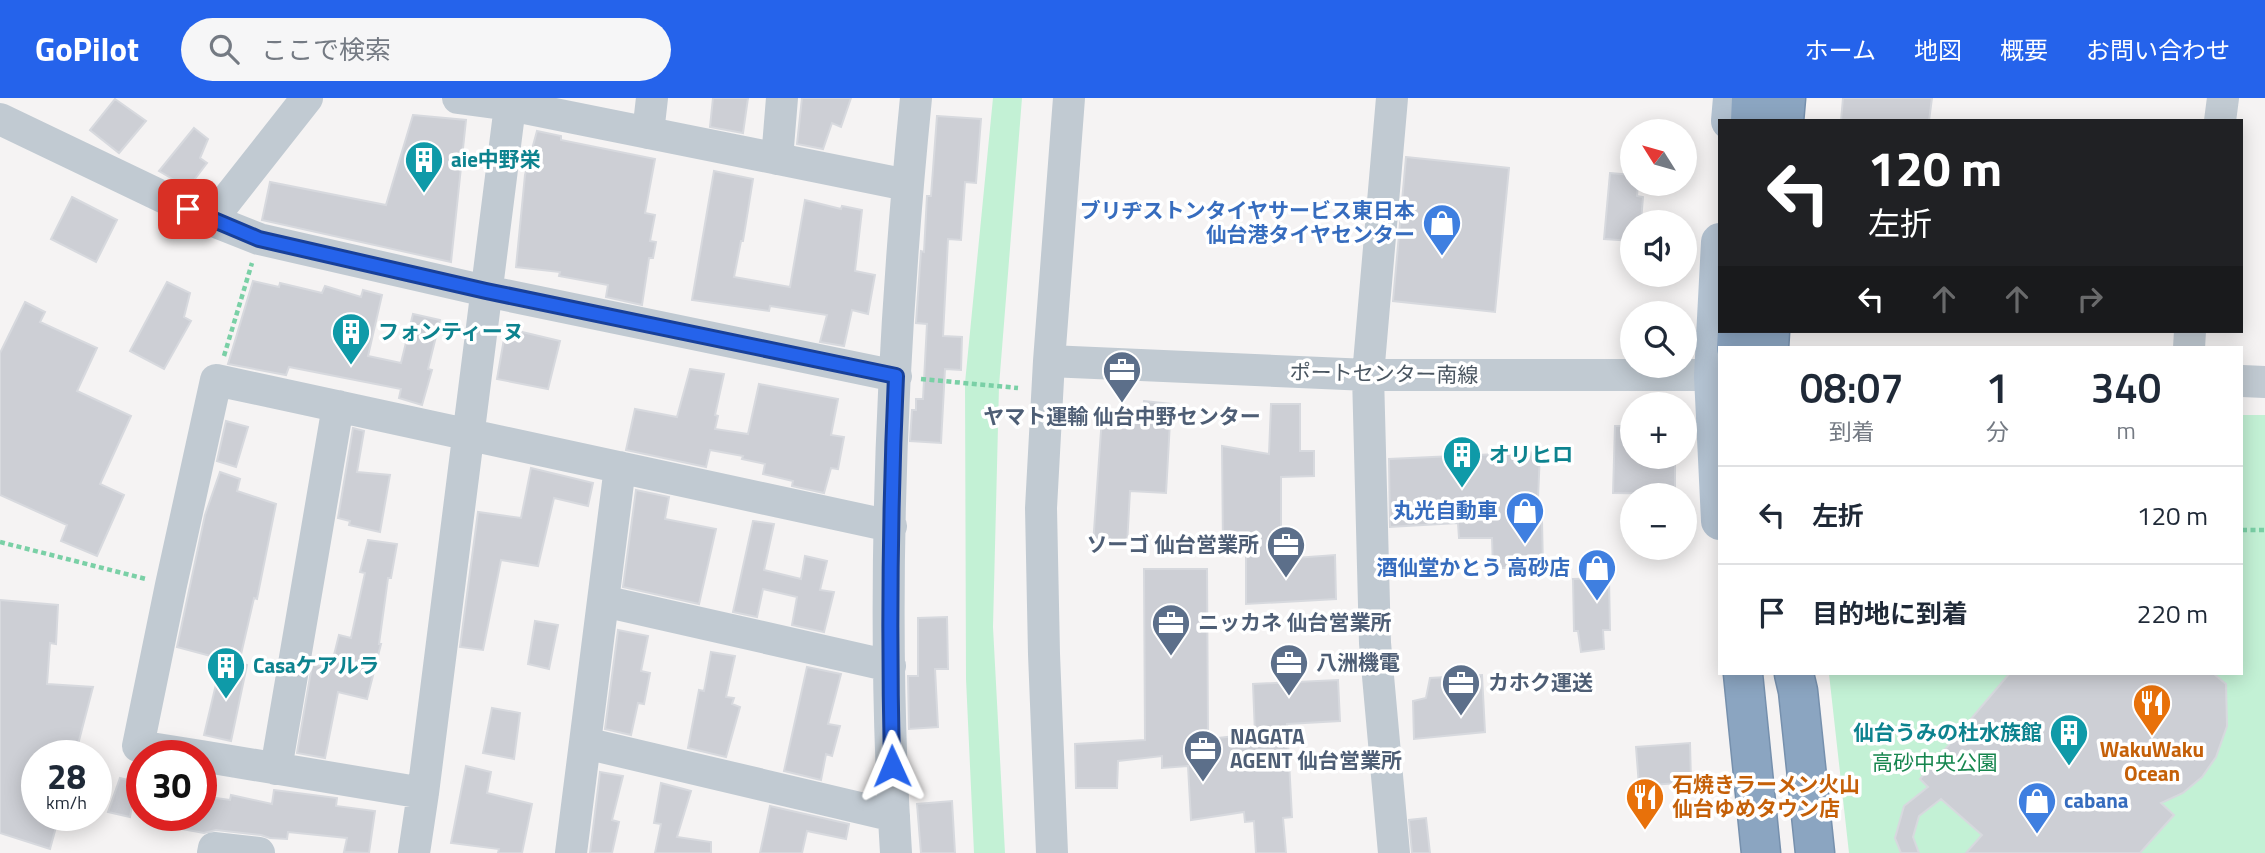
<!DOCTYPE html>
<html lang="ja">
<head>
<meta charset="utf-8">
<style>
  :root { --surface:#fff; --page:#f6f6f7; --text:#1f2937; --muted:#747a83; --line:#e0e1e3; --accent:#2563eb }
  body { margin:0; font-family:"Titillium Web","Noto Sans JP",sans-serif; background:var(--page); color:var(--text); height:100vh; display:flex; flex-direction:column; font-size:26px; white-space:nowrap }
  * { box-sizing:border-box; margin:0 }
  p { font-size:23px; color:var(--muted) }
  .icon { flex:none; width:38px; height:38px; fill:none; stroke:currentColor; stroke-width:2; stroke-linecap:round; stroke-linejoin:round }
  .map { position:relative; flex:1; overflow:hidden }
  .details { position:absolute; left:1718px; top:248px; width:525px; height:329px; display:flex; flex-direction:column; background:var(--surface); border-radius:0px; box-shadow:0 4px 18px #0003 }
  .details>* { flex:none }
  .guide { position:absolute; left:1718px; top:21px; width:525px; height:214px; border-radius:0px; box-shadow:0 4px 18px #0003; background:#202124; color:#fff; overflow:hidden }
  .needle { width:46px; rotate:307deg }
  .tools { position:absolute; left:1620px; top:21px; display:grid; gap:14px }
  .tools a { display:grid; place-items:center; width:77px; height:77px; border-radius:50%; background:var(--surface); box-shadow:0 4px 18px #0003; font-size:35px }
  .speed { position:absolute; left:21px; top:642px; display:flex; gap:14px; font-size:35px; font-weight:700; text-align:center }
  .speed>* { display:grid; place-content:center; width:91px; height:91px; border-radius:50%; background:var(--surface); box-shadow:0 4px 18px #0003; line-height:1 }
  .speed small { font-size:18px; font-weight:400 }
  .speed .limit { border:10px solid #d22; background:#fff; color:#111 }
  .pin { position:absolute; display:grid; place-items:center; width:60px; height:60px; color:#fff; margin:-30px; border-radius:14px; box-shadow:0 4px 10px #0006 }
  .me { position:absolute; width:77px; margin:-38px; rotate:359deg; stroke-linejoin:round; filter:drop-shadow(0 0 5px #0008) }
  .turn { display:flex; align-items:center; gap:24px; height:147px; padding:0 35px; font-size:32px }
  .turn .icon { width:91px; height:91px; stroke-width:2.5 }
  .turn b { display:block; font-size:49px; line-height:60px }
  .lanes { display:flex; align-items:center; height:66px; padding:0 35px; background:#0003; justify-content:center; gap:35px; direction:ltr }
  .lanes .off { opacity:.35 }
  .eta { display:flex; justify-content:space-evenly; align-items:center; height:119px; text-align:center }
  .eta b { font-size:42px; font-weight:600; line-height:49px }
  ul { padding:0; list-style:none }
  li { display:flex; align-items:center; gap:21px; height:98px; padding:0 35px; border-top:2px solid var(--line) }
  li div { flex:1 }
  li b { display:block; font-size:26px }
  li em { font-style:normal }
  header { display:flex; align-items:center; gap:42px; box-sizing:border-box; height:98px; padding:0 35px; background:var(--accent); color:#fff }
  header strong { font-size:33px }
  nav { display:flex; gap:38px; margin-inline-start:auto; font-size:24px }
  .search { width:490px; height:63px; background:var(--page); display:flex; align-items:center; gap:18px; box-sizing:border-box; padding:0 24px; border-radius:38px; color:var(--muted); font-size:26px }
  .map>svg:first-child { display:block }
</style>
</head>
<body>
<header>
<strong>GoPilot</strong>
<div class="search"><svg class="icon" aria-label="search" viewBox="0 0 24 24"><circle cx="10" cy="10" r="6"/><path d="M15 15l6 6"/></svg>ここで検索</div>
<nav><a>ホーム</a><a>地図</a><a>概要</a><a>お問い合わせ</a></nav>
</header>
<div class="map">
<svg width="2265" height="755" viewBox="0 0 2265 755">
  <rect width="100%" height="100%" fill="#f5f3f3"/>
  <path fill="#c3f1d5" d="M993,0H1022L999,288L993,529L1005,755H974L966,581L965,285Z
    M2242,317H2265V755H1849L1829,576H2242Z"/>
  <path fill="#cdcfd5" stroke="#d7d9de" stroke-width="2" d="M713,0H748L743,35L710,29Z
    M802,0H851L841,29L832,25L823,51L797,46Z
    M1843,0H1932L1929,23H1841Z
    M115,1L146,23L119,55L90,32Z
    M413,17L466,22L451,164L262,122L270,84L386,107Z
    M937,18L981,21L976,85L965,84L961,142L948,141L943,238L962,239L961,272L945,271L941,345L910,343L912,312H916V301H923L927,226L916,225L921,153L924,154L927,98H931Z
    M194,30L208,41L200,60L207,65L188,90L159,73Z
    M537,33L561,38V42L655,61L645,115L655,117L650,143L656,144L653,160H649L642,207L606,199L608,187L559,178L560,174L516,169L525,77Z
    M1406,59L1509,70L1495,214L1393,203Z
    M714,73L753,81L743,143H741L734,179L790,189L805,102L841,111L842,108L862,112L855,173L875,177L868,216L852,212L844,248L820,244L827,217L770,208L769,213L692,202Z
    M1610,75L1633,77V86H1638L1637,98L1643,99L1641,124H1633V143L1604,141Z
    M72,99L117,122L96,164L51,141Z
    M253,183L279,189L280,185L322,195L325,188L361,199L363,192L382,197L368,258L401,265L413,216L440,222L428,271L432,272L422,307L399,300L401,291L289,269L286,277L228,266Z
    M167,184L190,195L184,219L191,223L164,271L130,253Z
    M25,204L45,214L40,224L97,250L77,293L131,318L100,386L124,397L97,458L61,443L67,427L0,397V255Z
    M518,233L560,243L548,291L497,281L504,241Z
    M690,271L724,276L715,317L718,318L715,331L748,336L759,286L838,301L831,337L844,339L838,371L831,370L824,395L792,388L793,383L763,376L765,366L742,361L743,358L710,352L706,369L626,352L635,311L677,319Z
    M1144,303L1171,306L1166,395L1130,393L1127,447H1093L1102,319L1142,320Z
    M1271,306H1300V353H1314V378L1281,379V461L1335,457L1336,501L1246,506V450H1223L1222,348L1269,356Z
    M226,323L248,329L236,369L217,363Z
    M1615,328H1633V359H1675V396L1613,395Z
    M353,330L364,333L357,374L390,377L380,434L349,427L350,423L338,420Z
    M1540,354L1537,424L1542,423L1543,470H1493L1492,440H1459L1458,425L1390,429L1389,361Z
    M531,370L593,385L588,408L554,400L538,468L501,462L483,552L460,549L478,414L521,420Z
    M220,374L240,381L237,393L276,406L257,501L254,500L239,565L247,567L231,643L204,637L222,561L177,549L205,417Z
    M636,392L669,399L665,421L716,431L699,506L623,489Z
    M753,423L774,426L764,472L801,481L805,458L827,463L820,492L834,494L824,534L792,527L797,499L763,491L757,519L733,514Z
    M368,442L397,446L391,480H388L379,546H381L367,601L338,594L325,660L297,655L312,567L331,569L339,537L351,540L365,475L360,474Z
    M1144,471H1207L1208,641L1255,636L1253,586L1338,582L1340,623L1287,626L1292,719L1283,720L1286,755H1256L1254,723L1245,724L1244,714L1191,722L1188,668L1162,670V658L1118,663L1117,690H1076L1075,646L1145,642Z
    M1609,480L1610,532H1603L1604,551L1581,554L1578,533H1574L1573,481Z
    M0,502L58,507L56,546L50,545L47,586L93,589L75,658H37V718H59L50,751L0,735Z
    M947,519L948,571H935L938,629L909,631L908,578H918V520Z
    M535,523L558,527L549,571L528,566Z
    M618,532L648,538L641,573L650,575L644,606L638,605L631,637L605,631Z
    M711,554L735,558L726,599L734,600L732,606L740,609L726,659L688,650L699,592L704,593Z
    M807,569L841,576L828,626L840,628L832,658L826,656L821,682L784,673Z
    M2009,576H2214L2226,586L2227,628L2216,659L2202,679L2183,695L2161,705L2174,717L2140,755H1966L1982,737L1941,701L1919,718L1913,739L1919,755H1901L1895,740L1904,708L1928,689L1920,681Z
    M1482,577L1485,634L1414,641L1413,603L1426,600L1430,580Z
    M492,610L520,615L514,661L483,655Z
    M1690,645L1691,684L1639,688L1636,649Z
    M466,668L491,674L487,695L532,706L522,755H498L499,751L451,745Z
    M600,674L623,678L612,722L619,724L612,755H590Z
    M120,680L136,684L130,719L108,714Z
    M661,685L691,693L677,739L711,744V755H655L661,726L654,725Z
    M274,692L337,700L336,708L375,713L369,755L344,754L347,740L288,734L287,741L270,740L261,737L216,732L204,735L159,727V718H201V698L230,702L231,697L272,706Z
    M952,703L955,755H921L917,706Z
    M770,708L849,726L846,741L807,733L802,755H760Z
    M1426,720L1430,755H1412L1409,722Z"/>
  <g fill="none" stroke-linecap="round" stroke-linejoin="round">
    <g stroke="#7690ad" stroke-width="41">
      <path id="highway" d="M1750,23L1751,0
        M1784,23L1786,0
        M1736,250L1737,233
        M1769,250L1770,233
        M1743,576L1761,755
        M1794,576L1798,593L1815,755"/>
    </g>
    <path stroke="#7ad0a6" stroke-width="4.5" stroke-dasharray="5 3.5" stroke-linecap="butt" d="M224,258L252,165
      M921,281L1018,290
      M2242,432H2265
      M0,444L146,481"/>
    <path stroke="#c1cad2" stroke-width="32" d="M458,0L510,7L907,87
      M1392,0L1368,277L1375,545L1394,755
      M0,21L211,122L259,141L486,193L896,278
      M2220,23L2223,0
      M648,35L652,0
      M777,61L782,0
      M211,122L307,0
      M2189,250L2190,233
      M1049,263L1368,277H1720
      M2242,283L2265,284
      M603,503L890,568
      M585,645L894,718
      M201,658L138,648L171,487L216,282L891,428
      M201,658L423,695
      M276,671L338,308
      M213,755L214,750L259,755
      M414,755L423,695L511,0
      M571,755L620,369
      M896,755C880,504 891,250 916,0
      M1052,755L1044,556L1041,410L1049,263L1069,0"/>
    <path stroke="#b3c2d1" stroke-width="38" d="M1730,23L1732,0
      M1720,144L1713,278L1720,423"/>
    <use href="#highway" stroke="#8ba5c1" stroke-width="38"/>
  </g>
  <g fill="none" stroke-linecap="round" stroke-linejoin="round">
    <g stroke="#184099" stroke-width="18">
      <path id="route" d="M188,111L259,141L486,193L896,278C890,408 889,538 892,668"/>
    </g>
    <use href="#route" stroke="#2563eb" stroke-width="12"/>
  </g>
  <defs>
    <g id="building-pin" transform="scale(2.0125)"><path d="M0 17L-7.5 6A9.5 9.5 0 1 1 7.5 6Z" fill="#0f9aa8" stroke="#fff"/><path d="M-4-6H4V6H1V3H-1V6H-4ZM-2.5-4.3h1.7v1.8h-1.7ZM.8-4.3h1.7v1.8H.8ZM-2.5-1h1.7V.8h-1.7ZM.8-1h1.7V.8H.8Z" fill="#fff"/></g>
    <g id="shop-pin" transform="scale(2.0125)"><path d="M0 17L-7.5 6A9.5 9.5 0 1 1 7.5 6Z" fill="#3f7fe0" stroke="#fff"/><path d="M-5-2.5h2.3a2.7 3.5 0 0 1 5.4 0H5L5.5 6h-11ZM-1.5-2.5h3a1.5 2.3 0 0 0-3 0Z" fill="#fff"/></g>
    <g id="office-pin" transform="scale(2.0125)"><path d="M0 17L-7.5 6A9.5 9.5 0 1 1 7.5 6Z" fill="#5c6f8a" stroke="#fff"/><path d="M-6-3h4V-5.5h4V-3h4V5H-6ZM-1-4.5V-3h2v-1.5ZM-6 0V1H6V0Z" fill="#fff"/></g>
    <g id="restaurant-pin" transform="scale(2.0125)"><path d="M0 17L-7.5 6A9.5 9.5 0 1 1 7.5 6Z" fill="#e8710a" stroke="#fff"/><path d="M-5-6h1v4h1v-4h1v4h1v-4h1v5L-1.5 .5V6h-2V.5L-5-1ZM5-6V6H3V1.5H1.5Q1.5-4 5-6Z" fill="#fff"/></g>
  </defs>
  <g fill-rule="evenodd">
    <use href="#building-pin" x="424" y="62"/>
    <use href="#shop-pin" x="1442" y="125"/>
    <use href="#building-pin" x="351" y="234"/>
    <use href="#office-pin" x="1122" y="272"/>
    <use href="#building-pin" x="1462" y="357"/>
    <use href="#shop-pin" x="1525" y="413"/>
    <use href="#office-pin" x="1286" y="447"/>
    <use href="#shop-pin" x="1597" y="470"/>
    <use href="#office-pin" x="1171" y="525"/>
    <use href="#office-pin" x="1289" y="565"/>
    <use href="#building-pin" x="226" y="568"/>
    <use href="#office-pin" x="1461" y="585"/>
    <use href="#restaurant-pin" x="2152" y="605"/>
    <use href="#building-pin" x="2069" y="635"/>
    <use href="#office-pin" x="1203" y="651"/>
    <use href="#restaurant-pin" x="1645" y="699"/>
    <use href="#shop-pin" x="2037" y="703"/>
  </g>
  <g text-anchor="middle" stroke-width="7" stroke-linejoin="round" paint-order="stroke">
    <g font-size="21" font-weight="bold" fill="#0d838f" stroke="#fff" text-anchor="start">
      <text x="451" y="69">aie中野栄</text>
      <text x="378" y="241">フォンティーヌ</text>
      <text x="1489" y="364">オリヒロ</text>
      <text x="253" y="575">Casaケアルラ</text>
      <text x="2042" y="642" text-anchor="end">仙台うみの杜水族館</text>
    </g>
    <g font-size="21" font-weight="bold" fill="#366cbe" stroke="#fff" text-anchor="end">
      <text x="1415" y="120">ブリヂストンタイヤサービス東日本<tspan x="1415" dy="24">仙台港タイヤセンター</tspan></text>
      <text x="1498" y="420">丸光自動車</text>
      <text x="1570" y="477">酒仙堂かとう 高砂店</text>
      <text x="2064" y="710" text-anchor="start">cabana</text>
    </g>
    <g font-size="21" fill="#4a5661" stroke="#fff">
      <text transform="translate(1384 276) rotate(1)" y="7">ポートセンター南線</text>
    </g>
    <g font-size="21" font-weight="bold" fill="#4e5e75" stroke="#fff" text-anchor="start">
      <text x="1122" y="326" text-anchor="middle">ヤマト運輸 仙台中野センター</text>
      <text x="1259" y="454" text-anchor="end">ソーゴ 仙台営業所</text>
      <text x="1198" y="532">ニッカネ 仙台営業所</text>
      <text x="1316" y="572">八洲機電</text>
      <text x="1488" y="592">カホク運送</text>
      <text x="1230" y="646">NAGATA<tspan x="1230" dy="24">AGENT 仙台営業所</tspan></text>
    </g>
    <g font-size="21" font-weight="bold" fill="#c56008" stroke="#fff">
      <text x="2152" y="659">WakuWaku<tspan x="2152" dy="24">Ocean</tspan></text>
      <text x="1672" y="694" text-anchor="start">石焼きラーメン火山<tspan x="1672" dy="24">仙台ゆめタウン店</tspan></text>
    </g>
    <g font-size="21" fill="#17864f" stroke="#fff">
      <text x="1935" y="672">高砂中央公園</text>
    </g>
  </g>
</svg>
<div class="tools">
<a><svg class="needle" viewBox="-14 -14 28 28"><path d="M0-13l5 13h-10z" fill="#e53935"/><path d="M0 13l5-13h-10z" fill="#747a83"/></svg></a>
<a><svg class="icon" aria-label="sound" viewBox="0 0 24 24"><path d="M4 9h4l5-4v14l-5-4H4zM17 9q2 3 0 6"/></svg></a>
<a><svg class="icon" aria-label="search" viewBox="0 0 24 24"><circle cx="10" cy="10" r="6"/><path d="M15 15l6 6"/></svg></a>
<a>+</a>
<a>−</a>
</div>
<div class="speed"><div>28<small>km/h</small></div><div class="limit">30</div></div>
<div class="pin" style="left:188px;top:111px;background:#d93025"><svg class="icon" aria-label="arrive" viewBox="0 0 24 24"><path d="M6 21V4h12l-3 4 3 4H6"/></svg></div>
<svg class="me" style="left:892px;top:668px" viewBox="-20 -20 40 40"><path d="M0-17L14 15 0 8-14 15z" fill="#2563eb" stroke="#fff" stroke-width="4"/></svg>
<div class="guide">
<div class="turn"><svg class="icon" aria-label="left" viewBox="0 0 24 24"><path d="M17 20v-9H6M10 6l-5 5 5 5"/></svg><div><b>120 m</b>左折</div></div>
<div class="lanes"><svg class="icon" aria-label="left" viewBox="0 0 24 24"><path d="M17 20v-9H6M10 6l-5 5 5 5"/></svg><svg class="icon off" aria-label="ahead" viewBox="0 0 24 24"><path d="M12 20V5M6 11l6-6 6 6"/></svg><svg class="icon off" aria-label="ahead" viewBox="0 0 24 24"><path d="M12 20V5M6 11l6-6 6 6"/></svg><svg class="icon off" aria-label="right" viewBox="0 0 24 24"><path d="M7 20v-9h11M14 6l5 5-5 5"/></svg></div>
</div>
<section class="details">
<div class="eta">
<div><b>08:07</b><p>到着</p></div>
<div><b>1</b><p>分</p></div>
<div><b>340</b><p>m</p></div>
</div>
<ul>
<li><svg class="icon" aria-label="left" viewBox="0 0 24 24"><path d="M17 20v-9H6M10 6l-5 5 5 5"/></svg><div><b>左折</b></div><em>120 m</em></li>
<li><svg class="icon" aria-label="arrive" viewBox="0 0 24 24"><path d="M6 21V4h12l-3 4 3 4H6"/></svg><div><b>目的地に到着</b></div><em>220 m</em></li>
</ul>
</section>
</div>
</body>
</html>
